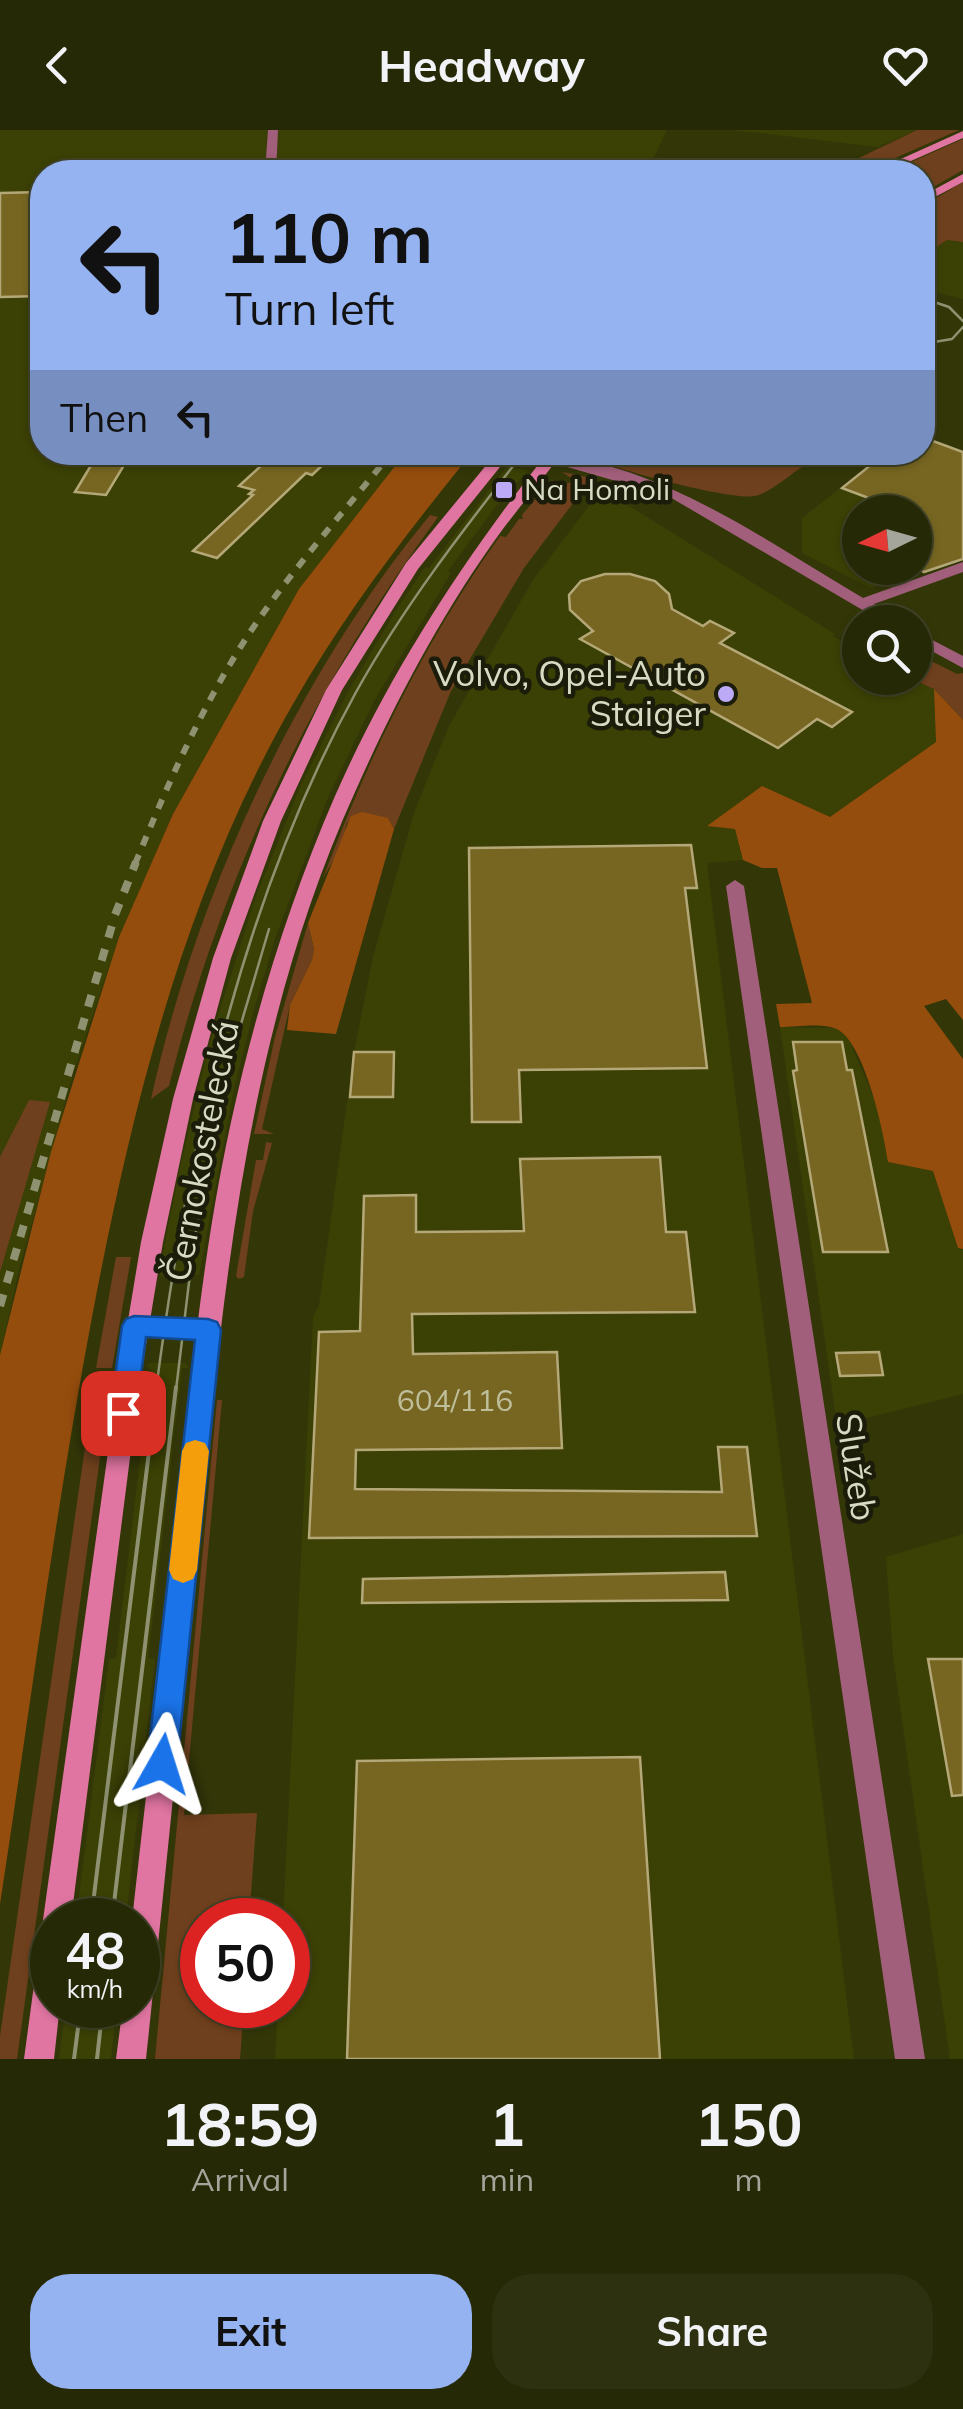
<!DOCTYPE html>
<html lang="en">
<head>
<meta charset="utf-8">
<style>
  :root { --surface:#262906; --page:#2e3110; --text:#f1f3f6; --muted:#a4a69b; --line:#424528; --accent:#95b2f1 }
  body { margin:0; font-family:Mulish,sans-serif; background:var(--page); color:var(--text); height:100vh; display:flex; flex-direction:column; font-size:38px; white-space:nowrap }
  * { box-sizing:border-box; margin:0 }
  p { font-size:32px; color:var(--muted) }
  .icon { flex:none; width:55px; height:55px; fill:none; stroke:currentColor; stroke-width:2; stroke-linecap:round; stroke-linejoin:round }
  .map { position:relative; height:1929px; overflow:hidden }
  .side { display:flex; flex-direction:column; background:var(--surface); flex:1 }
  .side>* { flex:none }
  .top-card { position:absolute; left:30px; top:30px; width:905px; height:305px; border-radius:40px; box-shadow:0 2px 8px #0004,0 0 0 2px var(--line); background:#95b2f1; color:#111; overflow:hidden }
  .needle { width:65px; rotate:265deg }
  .fabs { position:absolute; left:842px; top:365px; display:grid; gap:20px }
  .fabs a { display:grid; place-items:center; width:90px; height:90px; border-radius:50%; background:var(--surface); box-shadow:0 2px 8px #0004,0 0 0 2px var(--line); font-size:50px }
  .speed { position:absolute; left:30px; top:1768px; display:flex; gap:20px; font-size:50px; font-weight:700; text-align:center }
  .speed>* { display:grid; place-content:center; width:130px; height:130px; border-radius:50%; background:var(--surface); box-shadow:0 2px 8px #0004,0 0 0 2px var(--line); line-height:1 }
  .speed small { font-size:25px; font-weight:400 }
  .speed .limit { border:15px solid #d22; background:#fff; color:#111 }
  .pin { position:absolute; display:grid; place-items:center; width:85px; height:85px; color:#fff; margin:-42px; border-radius:20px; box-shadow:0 5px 15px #0006 }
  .me { position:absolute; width:110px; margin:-55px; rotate:6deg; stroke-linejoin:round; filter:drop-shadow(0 0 8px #0008) }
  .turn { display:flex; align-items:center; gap:35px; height:210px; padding:0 30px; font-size:45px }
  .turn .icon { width:130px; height:130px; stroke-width:2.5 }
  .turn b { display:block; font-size:70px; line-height:85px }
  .then { display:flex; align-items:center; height:95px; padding:0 30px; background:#0003; gap:20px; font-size:38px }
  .eta { display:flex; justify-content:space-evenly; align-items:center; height:170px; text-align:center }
  .eta b { font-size:60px; font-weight:700; line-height:70px }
  .button { display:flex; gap:20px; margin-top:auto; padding:20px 30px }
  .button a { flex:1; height:115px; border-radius:40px; background:var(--accent); color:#111; font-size:40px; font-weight:700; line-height:115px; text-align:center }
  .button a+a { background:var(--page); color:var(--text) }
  header { display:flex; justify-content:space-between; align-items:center; height:130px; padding:0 30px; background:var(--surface); font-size:45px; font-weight:700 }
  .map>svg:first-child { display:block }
</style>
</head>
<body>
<header><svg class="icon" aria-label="back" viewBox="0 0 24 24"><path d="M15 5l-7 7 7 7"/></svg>Headway<svg class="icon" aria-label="heart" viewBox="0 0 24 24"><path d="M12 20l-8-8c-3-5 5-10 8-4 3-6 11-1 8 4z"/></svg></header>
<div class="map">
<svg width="963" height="1929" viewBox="0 0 963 1929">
  <rect width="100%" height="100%" fill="#333708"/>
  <path fill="#3b4005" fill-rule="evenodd" d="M0,0H667L647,42H42V322L406,323L299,459L173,684L119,807L73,944L19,1140L0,1225Z
    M734,0H917L878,17Z
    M947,110L963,112V169L923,159V126Z
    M923,307L963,322V430L871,458L802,423V388L861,342L922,365ZM860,382H915V438H860Z
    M504,336L528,341L496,376L448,441L451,443L374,571L327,670L275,809L253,883L234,959L199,1145L163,1147L159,1144L180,1037L211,908L255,769L300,657L349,560L395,482L425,437L429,438L506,338Z
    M598,364L613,366L835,504L832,506L860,521V548H909L934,559L936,612L829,688L762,656L708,696L735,699L743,730L707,733L854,1929H275L278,1875H288V1790H283L313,1187L319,1175L354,922L373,827L415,680L449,596L533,450Z
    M780,897L835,898L848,908L881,984L888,1032L933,1041L958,1118L963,1119V1264L846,1293L836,1288Z
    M150,1233H186L188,1238H182L148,1528L155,1529L126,1790H76L109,1529L116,1528L151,1240L146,1236Z
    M963,1404V1929H950L893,1526L886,1427Z
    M66,1875H117L111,1929H59Z"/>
  <path fill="#6f401d" d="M917,0H959L863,42H830Z
    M963,9V40L923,63L922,42H889Z
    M963,52V112L947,110L923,126V76Z
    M580,323H773L802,337C788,346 771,362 755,366C731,371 600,336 580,323Z
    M562,342L592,348L524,438L451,561L394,699L388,688L347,693L341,717L323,748C369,626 424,512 500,406L506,407L519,389H523L522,385L552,350L565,355L574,350Z
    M430,385L438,387C311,559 221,749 169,956L151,969C196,765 297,546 430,385Z
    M915,523L957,544L963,543V590L934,559L909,548H915Z
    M308,793L314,819L312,830L290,875L262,999L274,1004H254L275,907Z
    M29,970L50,972L0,1142V1027Z
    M266,1012L272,1013L253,1081L244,1147L239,1149L236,1146L256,1030H263Z
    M116,1127H131L112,1238H96Z
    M94,1255H110L17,1929H0V1906Z
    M217,1270H222L184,1685L257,1683L249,1790H202V1875H244L240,1929H155Z"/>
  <path fill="#954d0d" d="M406,322L451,323L462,335C400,412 342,488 293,574C185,762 132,976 92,1187C55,1382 30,1579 0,1774V1225L51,1022L119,807L173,684L299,459Z
    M934,559L963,590V890L946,869L924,876L963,929V1119L958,1118L933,1041L888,1032C884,1004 864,907 834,898C819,893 795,897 780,897L776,874L812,873L777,738H762L743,730L735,699L707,696L762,656L830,687L936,612Z
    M362,682L388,688L394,699L336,904L287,900L290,875L312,830L314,819L308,793L351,686Z"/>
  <path fill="#762" stroke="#b5a878" stroke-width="2.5" d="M42,62V166L0,167V63Z
    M922,307L963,322V429L924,442L915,436V382H906L842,358L887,322H922Z
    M99,322H132L106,365L75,362Z
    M276,322H302L328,330L312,345L306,343L217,428L193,421L253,365L249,364L254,360L239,356Z
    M605,444H630L655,451L669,464L672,479L703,496L710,491L734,503L720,513L852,582L832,597L817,589L778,618L580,509L593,501L570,480L569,465L581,451Z
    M691,715L697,758H685L707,938L519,940L521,992H472L469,718Z
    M793,912H842L847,940H852L888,1122H823L793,941L797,940Z
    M354,922H394L393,967H350Z
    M660,1027L666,1102H686L695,1182L412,1184L413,1224L557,1222L562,1318L356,1320L355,1359L722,1362L718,1317H747L757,1406L309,1408L319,1202L360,1201L364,1066L416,1065V1102L524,1101L520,1029Z
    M879,1222L883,1245L840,1246L836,1223Z
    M725,1442L728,1470L362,1473L363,1449Z
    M928,1529H963V1665L952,1666Z
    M640,1627L660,1929H347L357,1631Z"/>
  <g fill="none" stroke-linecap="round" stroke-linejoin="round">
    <path fill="#a25f7b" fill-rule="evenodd" d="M268,0H278L276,42H265Z
      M515,322C645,322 756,405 863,468L963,432V442L874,474L901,492H883L668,366Z
      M915,501L963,526V538L915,512Z
      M735,750L744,756L925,1929H895L726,756Z
      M135,1188L208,1191L216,1194L219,1200L216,1206L208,1209L135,1206L127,1203L124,1197L127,1191Z"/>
    <path fill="#e075a2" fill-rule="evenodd" d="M963,1V8L886,42H872Z
      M963,44V52L922,74V66Z
      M497,322H512L418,439L342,560L281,691L231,828L193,969L163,1112L139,1257L71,1790H52V1802L47,1800L43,1790L117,1257L141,1112L173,969L213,828L263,691L326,560L406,433Z
      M548,322H563C542,350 520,376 500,403C442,483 395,572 355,662C250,893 225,1140 201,1389C183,1569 165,1750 146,1929H116L123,1875H138V1790H132C147,1656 163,1521 177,1387C187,1288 196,1190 212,1092C236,946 276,802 335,666C390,541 464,429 548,322Z
      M52,1811V1875H60L54,1929H24L38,1825L42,1815Z"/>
    <path stroke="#8e9270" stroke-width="2.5" d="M922,168L949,177L963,191
      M922,214L952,209L963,197
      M156,1260C187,1022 239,776 355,564C403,477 463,400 524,322
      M176,1260L194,1111L233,921L269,799"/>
    <path stroke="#8e9270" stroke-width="4" d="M91,1790L157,1257
      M112,1790L176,1257
      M74,1929L81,1875
      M97,1929L103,1875"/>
    <path stroke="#8e9270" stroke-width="5" stroke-dasharray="8 8" stroke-linecap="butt" d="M60,39L194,42"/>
    <path stroke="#8e9270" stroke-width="6" stroke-dasharray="10 10" stroke-linecap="butt" d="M135,734C165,661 196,589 238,521C282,450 340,387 392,322"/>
    <path stroke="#8e9270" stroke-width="8" stroke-dasharray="12 12" stroke-linecap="butt" d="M0,1176L115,785L136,732"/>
  </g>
  <path fill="#1a73e8" stroke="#114b97" stroke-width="2.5" d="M134,1186L208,1189L217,1192L221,1200L177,1634L173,1644L162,1649L152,1644L147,1634L195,1210L146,1207L136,1283L132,1291L123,1294L114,1291L110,1283L122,1196L126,1189Z"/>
  <path fill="#f59e0b" d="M195,1310L205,1313L209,1321L197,1440L193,1449L183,1453L173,1449L169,1440L182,1321L186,1313Z"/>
  <g fill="#bcaaf6" stroke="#1b1d0a" stroke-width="4">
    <rect x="494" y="350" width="20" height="20" rx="5"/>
    <circle cx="726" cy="564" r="10"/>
  </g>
  <g text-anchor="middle" stroke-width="9" stroke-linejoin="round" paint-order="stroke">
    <g font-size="30" fill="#d7dbc3" stroke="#1b1d0a" text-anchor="start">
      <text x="524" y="370">Na Homoli</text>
    </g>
    <g font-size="30" fill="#bfbe9b">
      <text x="455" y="1281">604/116</text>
    </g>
    <g font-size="35" fill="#d7dbc3" stroke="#1b1d0a" text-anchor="end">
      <text x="706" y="556">Volvo, Opel-Auto<tspan x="706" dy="40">Staiger</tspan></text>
    </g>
    <g font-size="35" fill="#d7dbc3" stroke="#1b1d0a">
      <text transform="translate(202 1021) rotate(-79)" y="12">Černokostelecká</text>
      <text transform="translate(856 1337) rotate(81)" y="12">Služeb</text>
    </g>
  </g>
</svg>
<div class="fabs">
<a><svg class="needle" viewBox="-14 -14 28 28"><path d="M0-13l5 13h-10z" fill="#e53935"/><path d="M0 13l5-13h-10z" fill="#a4a69b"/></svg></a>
<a><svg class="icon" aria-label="search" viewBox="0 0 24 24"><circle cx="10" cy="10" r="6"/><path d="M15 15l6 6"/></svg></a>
</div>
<div class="speed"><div>48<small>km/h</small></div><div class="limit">50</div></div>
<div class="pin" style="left:123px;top:1283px;background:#d93025"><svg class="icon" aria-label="arrive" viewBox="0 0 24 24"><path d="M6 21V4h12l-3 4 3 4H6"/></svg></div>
<svg class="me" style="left:162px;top:1634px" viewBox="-20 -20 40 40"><path d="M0-17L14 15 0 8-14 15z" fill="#1a73e8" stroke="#fff" stroke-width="4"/></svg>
<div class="top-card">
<div class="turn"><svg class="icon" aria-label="left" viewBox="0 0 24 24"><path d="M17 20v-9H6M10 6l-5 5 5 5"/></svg><div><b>110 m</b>Turn left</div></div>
<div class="then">Then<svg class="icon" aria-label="left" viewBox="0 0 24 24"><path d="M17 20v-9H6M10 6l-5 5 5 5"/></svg></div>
</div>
</div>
<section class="side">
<div class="eta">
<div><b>18:59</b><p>Arrival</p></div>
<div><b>1</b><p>min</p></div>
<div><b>150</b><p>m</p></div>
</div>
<div class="button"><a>Exit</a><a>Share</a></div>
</section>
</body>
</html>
